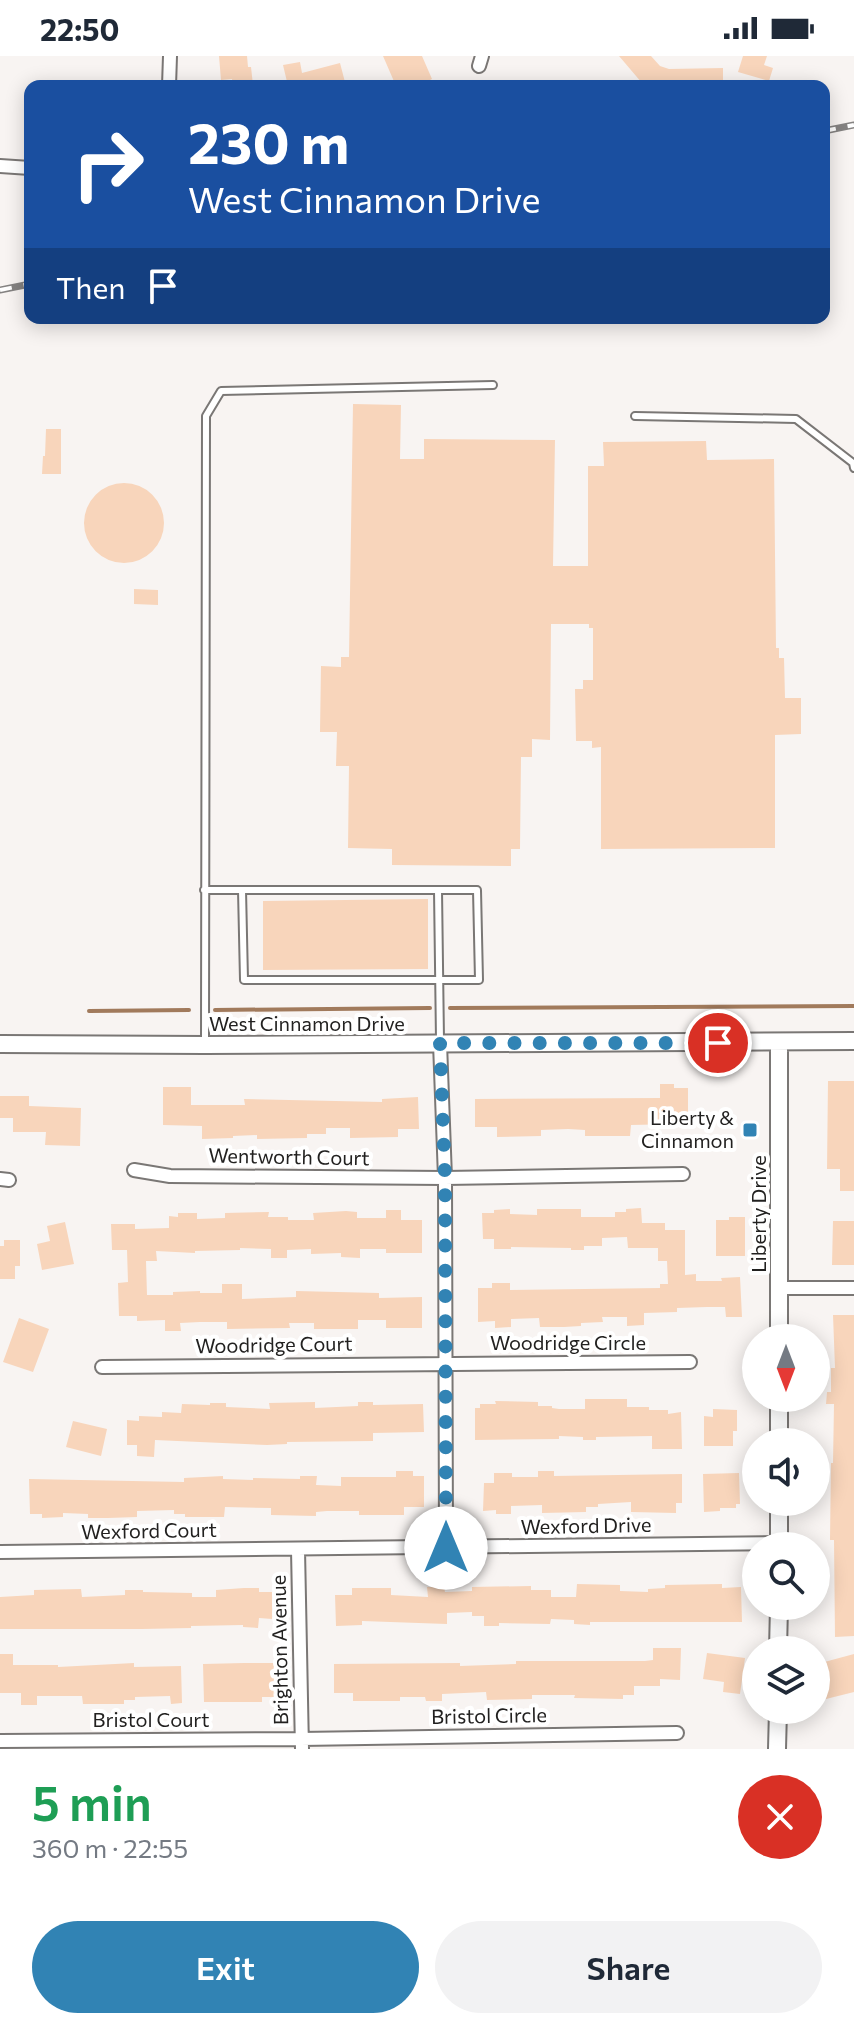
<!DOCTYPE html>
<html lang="en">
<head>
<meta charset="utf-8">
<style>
  :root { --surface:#fff; --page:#f2f2f3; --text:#1f2937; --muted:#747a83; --accent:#3183b4 }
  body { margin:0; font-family:Commissioner,sans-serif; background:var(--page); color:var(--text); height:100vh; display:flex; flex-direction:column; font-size:30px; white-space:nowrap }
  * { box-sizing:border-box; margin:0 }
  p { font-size:26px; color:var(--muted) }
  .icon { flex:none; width:44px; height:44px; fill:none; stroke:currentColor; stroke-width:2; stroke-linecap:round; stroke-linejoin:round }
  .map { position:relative; height:1693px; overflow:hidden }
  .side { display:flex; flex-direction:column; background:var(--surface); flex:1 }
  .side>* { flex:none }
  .banner { position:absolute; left:24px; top:24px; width:806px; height:244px; border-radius:16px; box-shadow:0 4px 20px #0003; background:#1a4fa0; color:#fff; overflow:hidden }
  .needle { width:52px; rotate:180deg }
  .buttons { position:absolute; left:742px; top:1268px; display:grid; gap:16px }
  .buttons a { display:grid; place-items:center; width:88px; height:88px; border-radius:50%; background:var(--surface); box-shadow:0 4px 20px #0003; font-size:40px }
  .pin { position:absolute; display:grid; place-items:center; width:68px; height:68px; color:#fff; margin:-34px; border:4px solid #fff; border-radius:50%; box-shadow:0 2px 8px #0007 }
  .me { position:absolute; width:88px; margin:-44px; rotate:0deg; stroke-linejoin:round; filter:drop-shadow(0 0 6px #0008) }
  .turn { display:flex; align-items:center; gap:28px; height:168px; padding:0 32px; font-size:36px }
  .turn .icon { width:104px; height:104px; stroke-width:2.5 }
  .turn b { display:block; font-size:56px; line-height:68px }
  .then { display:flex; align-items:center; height:76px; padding:0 32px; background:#0003; gap:16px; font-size:30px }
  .round { display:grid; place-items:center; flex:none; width:84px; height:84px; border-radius:42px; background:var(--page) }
  .summary { display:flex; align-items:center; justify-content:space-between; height:136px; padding:0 32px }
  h1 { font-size:48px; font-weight:600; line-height:60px; color:#1e9e55 }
  .button { display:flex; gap:16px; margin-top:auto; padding:16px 32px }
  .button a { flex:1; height:92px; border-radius:48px; background:var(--accent); color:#fff; font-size:32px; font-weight:600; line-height:92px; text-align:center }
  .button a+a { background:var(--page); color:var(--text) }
  .status { display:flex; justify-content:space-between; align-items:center; height:56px; padding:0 40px; background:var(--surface); direction:ltr }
  .status svg { height:22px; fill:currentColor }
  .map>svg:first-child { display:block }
</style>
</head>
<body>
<div class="status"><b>22:50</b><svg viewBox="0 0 49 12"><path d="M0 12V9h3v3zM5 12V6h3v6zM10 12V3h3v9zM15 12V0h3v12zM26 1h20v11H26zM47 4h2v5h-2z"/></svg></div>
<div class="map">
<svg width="854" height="1693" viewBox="0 0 854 1693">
  <rect width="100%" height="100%" fill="#f8f4f2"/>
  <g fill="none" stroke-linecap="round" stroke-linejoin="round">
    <path stroke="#a17a5c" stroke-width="4" d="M450,952L854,950
      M215,954L430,952
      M89,955L189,954"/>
  </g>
  <path fill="#f8d5bb" d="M219,0H247L248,11H251L253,29L233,30L232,23L221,24Z
    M383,0H422L432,23L418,30H396Z
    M619,0H651L660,10L669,13L723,12V30H651L642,27Z
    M743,0H767L764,9L773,12L769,25L738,16Z
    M300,6L302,17L340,7L346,30H288L283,9Z
    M353,348L401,349L400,403H424V383L555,384L553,510H588V410H604L603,386L706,385L707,404L774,403L776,592H779V602H784L785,642H801V678L775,679V792L601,793V691L592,692V685H576L575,633H583V624H593V572H589V568H551L550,684L532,683V701H521L520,793H511V810L392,809V793L348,792L349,710H336L337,676H320L321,610L341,611V601H349Z
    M46,373H61V418H42L43,400H45Z
    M84 467a40 40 0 1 1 80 0a40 40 0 1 1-80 0Z
    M134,533L158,534V549L134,548Z
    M428,843V913L263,914V845Z
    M828,1025H854V1135H840V1113H827Z
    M660,1028H674V1032H688V1065H677V1068L631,1069L630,1080H585V1074L568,1073L541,1074V1080L497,1081V1071H475V1043L660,1042Z
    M163,1031H191V1049H245L244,1043L382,1046V1043L418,1041L419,1073H398V1081L350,1082V1072H326V1078H307V1082L257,1083V1079L233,1080V1082L202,1083V1070L163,1069Z
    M0,1040H29V1050L81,1052L80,1090L45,1089L46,1076H13V1062H0Z
    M641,1152L642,1167H665V1174H685V1219L696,1218V1225H722L721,1222L740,1221L742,1261H726L725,1251H707L677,1252V1256L644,1257V1269L627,1270V1261H602L603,1266L581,1267V1270L564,1271H540L539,1262L511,1263V1271L495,1272V1265L478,1266V1232H492V1227H510V1234L660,1232V1228H668L667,1205H658V1192H628L627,1181L602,1182V1190H584V1194H571V1192L511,1191V1193H494V1183H483L482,1157H494V1154L510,1153V1158L537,1159V1153H581V1161H615V1156H626V1153Z
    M386,1154H401V1164H422V1197H386V1193H360V1202L341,1201V1197L311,1198V1193L287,1194V1202H271V1193L240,1192V1194L195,1195V1197L156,1195L157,1205H146L147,1239H173V1236L200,1235V1237H222V1228H242V1243L296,1241V1235L379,1237V1242L422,1241V1272H386V1264H358V1273H314V1267H289L290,1272L227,1273V1266H200L180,1267L181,1275H165V1264L137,1265V1260H119L118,1227L128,1226L127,1194H112L111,1168H135V1173L169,1172V1160L178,1161V1157H197V1163L225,1162V1157L269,1156L268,1161H288V1164H314L313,1157L346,1155L357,1156V1162H386Z
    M729,1161H745V1200H716V1164H729Z
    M833,1165H854V1209H832Z
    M65,1166L74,1208L42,1214L37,1188L50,1185L47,1170Z
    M4,1184H20V1210H15V1223H0V1190H4Z
    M833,1259H854V1580L835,1581L834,1484H830L831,1407H833L834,1348H826L827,1336H831V1312H835Z
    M19,1262L49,1273L33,1316L3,1306Z
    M585,1343H627V1351H649V1354H668V1358L681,1356L682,1393H652V1380L596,1381V1384H583V1381L559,1380V1383L475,1384V1352H480V1348H496L495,1345L538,1346V1350H552V1352L559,1353H585Z
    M315,1346V1352L358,1350V1346H373V1349L423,1348L424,1376L373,1377V1385L287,1386V1388L267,1389L155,1384L154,1401L137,1400V1389H127V1364L139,1365V1360L162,1361V1356L181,1357L182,1348L210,1349V1347H226V1351L270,1353L269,1347Z
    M713,1353L737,1354V1375H733V1390H704V1360L713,1361Z
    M73,1365L107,1373L101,1400L66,1391Z
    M396,1415H413V1420H424V1451H404V1459H359V1455H327L316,1456V1460L271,1459V1452L225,1451L224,1461H185V1458H174V1454L137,1455V1461L108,1462H88V1458L63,1457V1461L42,1462V1458H30L29,1423L184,1426V1422L223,1420V1423L253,1424V1422L300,1423V1420H317L316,1429L341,1430V1421H396Z
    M538,1415H554V1420L682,1418V1447H676V1457L631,1456V1446L598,1448V1451H586V1456L542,1457V1449L511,1450V1458H496V1454L483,1455L484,1427H494V1417H512V1421H538Z
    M739,1417L740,1448H736V1452H720V1455L704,1456L703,1418Z
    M577,1528L620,1529V1535L648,1536V1533L665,1532V1529L722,1528V1532L741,1531L742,1566H590V1569L574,1568V1564L551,1563L550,1568L499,1567V1570H484V1560H472V1556L447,1557V1568L362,1565V1569L336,1570L335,1539H352V1532H391V1539L428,1541L427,1531H444L445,1536L472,1535V1531L531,1530V1534H551V1541H576Z
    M244,1532H259V1536H272V1563L259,1562L258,1572L243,1571V1569L191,1570V1572L142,1573H0V1541L34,1539V1534L81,1533L82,1541L125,1539V1534H143V1536L192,1537V1541H216V1534Z
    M653,1592H681L680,1624L660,1623V1630H634V1639H623V1643L574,1642L575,1639H532V1643L487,1644L486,1636L442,1638V1645H426L425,1641H400V1645H353V1637H334V1608L460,1607V1610L516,1608V1605H645L653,1604Z
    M707,1597L745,1602L740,1638L723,1636L724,1626L703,1623Z
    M0,1598H13V1609H58V1611L134,1607V1611L181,1610L182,1647L171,1648L170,1640L135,1641V1644H124V1648H83L82,1640H37V1649H21V1637H0Z
    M854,1598V1636L826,1643L817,1608Z
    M244,1607H280L281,1641H262V1646H204L203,1608Z"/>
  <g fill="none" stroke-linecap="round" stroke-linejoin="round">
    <g stroke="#7a7775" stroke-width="10">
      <path id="lane" d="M635,360L796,363L853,407L854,412
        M204,834H438L440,984
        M242,834L244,924H479L477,834H438
        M205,986L206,360L221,335L493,329"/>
    </g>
    <g stroke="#7a7775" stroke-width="16">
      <path id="street" d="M479,10L482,0
        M169,30L170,0
        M0,110L30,112
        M440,987L445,1122L446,1492
        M134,1114L170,1120L445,1122L683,1118
        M0,1123L9,1124
        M779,1232H854
        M102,1311L690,1306
        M298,1494L302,1693
        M0,1496L779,1487
        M0,1685L301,1683L677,1677"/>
    </g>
    <g stroke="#7a7775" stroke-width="20">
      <path id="secondary" d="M0,988L205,989L854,985
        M779,1282V986
        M779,1386V1342
        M779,1490V1446
        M778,1594L779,1550
        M777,1693L778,1654"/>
    </g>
    <use href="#lane" stroke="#fff" stroke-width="6"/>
    <use href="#street" stroke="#fff" stroke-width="12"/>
    <use href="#secondary" stroke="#fff" stroke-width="16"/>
    <g stroke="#858382" stroke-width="7">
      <path id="rail" d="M824,75L854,69
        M0,234L30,228"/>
    </g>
    <use href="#rail" stroke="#fff" stroke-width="4" stroke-dasharray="12" stroke-linecap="butt"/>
  </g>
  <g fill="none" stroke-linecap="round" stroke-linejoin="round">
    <path stroke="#3183b4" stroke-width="14" stroke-dasharray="0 25.2" d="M446,1492L445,1122L440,987H718"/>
  </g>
  <rect fill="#3183b4" stroke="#fff" stroke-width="3" x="742" y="1066" width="16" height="16" rx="4"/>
  <g text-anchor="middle" stroke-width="8" stroke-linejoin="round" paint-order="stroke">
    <g font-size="20" fill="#222120" stroke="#fff">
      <text x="307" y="975">West Cinnamon Drive</text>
      <text transform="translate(289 1101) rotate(1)" y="7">Wentworth Court</text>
      <text transform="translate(759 1158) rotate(-90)" y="7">Liberty Drive</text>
      <text x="568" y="1294">Woodridge Circle</text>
      <text transform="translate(274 1289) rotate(-1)" y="7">Woodridge Court</text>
      <text transform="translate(586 1470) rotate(-1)" y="7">Wexford Drive</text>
      <text transform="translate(149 1475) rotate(-1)" y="7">Wexford Court</text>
      <text transform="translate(280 1594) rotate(-91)" y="7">Brighton Avenue</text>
      <text transform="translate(489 1660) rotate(-1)" y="7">Bristol Circle</text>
      <text x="151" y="1671">Bristol Court</text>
    </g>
    <g font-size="20" fill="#222120" stroke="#fff" text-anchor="end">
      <text x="734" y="1069">Liberty &amp;<tspan x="734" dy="23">Cinnamon</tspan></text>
    </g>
  </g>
</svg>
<div class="buttons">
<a><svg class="needle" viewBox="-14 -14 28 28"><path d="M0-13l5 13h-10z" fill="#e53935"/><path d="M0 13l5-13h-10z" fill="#747a83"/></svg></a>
<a><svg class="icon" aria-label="sound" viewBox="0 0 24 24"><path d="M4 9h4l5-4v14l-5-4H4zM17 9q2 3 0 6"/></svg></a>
<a><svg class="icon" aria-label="search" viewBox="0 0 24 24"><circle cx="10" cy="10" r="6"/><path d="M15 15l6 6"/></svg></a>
<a><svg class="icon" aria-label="layers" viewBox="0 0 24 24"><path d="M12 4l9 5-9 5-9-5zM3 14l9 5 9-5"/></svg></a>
</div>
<div class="pin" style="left:718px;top:987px;background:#d93025"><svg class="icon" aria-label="arrive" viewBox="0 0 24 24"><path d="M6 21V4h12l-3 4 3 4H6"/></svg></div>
<svg class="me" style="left:446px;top:1492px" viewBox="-20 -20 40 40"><circle r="19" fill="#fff"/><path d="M0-13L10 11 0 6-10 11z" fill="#3183b4"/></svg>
<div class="banner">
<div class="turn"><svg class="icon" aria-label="right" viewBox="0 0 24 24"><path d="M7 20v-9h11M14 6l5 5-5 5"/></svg><div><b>230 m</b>West Cinnamon Drive</div></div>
<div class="then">Then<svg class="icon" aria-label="arrive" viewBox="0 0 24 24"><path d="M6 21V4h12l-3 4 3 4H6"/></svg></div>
</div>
</div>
<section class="side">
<div class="summary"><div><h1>5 min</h1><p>360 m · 22:55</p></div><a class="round" style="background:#d93025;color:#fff"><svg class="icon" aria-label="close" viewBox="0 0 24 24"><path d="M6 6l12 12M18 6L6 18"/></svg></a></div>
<div class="button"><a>Exit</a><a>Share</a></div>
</section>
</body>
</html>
